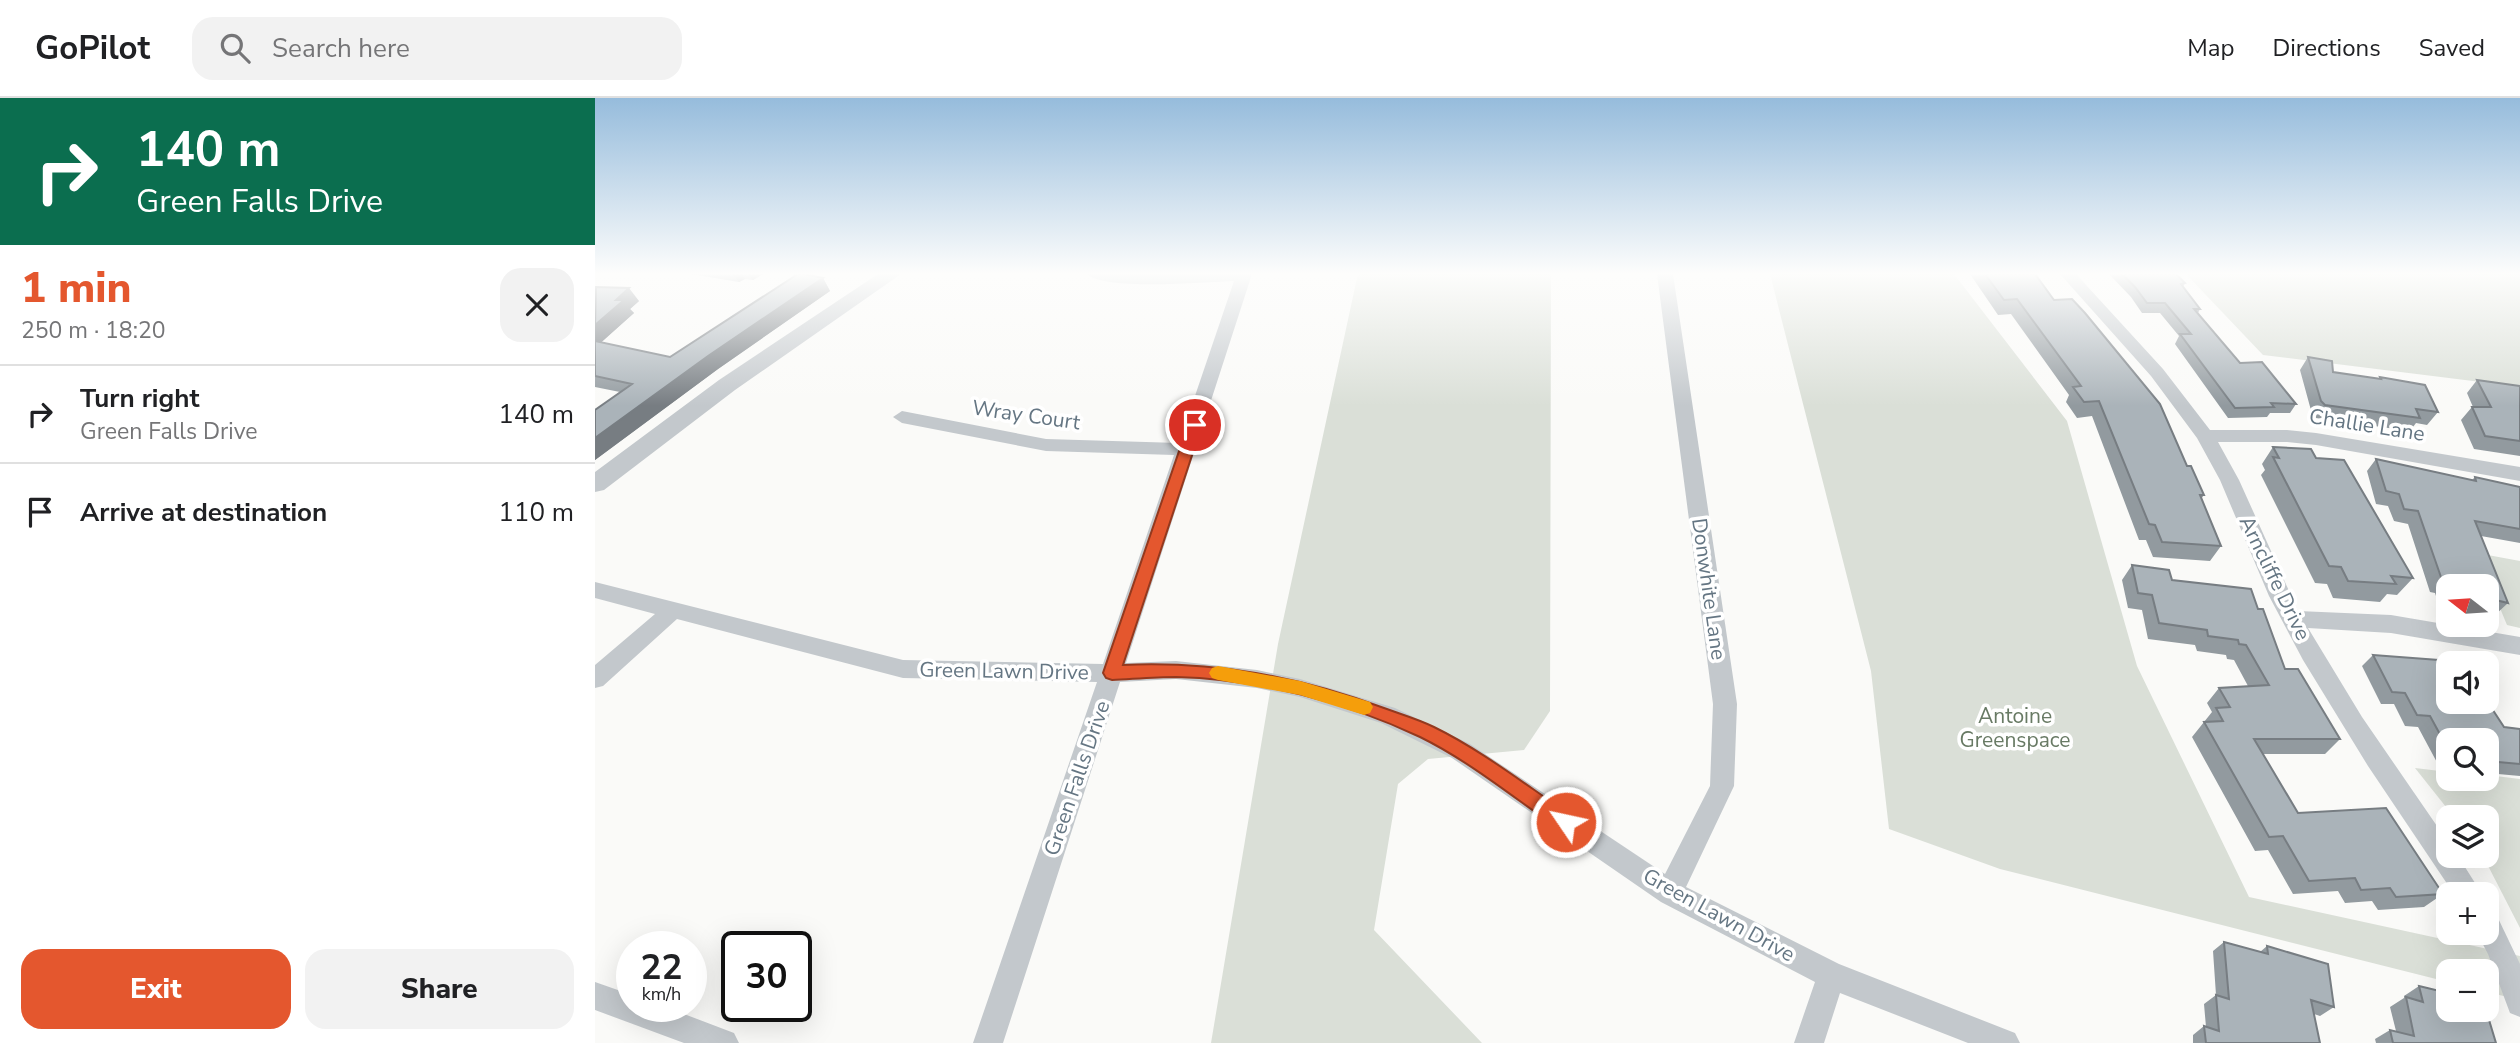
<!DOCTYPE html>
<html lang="en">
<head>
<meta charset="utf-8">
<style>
  :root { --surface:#fff; --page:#f2f2f2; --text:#202124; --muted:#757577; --line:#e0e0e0; --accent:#e4572e }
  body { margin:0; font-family:"Nunito Sans",sans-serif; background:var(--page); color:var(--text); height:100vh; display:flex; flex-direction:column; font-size:26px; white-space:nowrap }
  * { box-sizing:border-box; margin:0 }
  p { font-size:23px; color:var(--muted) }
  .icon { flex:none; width:38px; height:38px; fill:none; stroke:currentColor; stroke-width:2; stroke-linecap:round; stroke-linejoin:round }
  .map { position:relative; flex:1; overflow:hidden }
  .details { display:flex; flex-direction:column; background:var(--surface); width:595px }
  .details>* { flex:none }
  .hud { background:#0b6e4f; color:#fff; overflow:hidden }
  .needle { width:46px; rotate:287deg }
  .fabs { position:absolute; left:1841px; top:476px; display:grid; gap:14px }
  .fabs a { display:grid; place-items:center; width:63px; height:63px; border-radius:14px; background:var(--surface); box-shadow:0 7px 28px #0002; font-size:35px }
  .speed { position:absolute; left:21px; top:833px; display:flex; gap:14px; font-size:35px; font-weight:700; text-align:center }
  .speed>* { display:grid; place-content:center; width:91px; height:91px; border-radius:50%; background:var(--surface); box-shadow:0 7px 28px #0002; line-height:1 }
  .speed small { font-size:18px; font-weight:400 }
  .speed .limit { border:4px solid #111; border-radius:10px; background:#fff; color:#111 }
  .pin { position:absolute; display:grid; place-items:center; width:60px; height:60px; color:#fff; margin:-30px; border:4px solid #fff; border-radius:50%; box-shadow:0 2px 7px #0007 }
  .me { position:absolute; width:77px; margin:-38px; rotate:304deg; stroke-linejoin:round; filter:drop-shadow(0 0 5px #0008) }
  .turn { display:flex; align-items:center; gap:24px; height:147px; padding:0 21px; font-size:32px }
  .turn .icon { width:91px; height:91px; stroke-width:2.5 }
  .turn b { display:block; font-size:49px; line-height:60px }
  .round { display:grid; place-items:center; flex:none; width:74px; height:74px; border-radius:21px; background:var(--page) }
  .head { display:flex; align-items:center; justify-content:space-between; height:119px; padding:0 21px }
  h1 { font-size:42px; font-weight:800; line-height:52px; color:var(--accent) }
  .cta { display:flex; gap:14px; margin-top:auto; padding:14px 21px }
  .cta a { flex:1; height:80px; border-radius:21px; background:var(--accent); color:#fff; font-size:28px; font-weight:800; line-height:80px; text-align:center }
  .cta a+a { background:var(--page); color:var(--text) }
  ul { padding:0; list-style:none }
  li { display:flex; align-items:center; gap:21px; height:98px; padding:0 21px; border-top:2px solid var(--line) }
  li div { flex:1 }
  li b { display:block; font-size:26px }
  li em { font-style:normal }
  header { display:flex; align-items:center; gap:42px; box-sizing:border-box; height:98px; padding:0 35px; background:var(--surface); border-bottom:2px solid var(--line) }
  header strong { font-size:33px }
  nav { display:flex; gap:38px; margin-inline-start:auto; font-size:24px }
  .search { width:490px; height:63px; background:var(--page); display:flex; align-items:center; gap:18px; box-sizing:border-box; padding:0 24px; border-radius:21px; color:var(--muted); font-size:26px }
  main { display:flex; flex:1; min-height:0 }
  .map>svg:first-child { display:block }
</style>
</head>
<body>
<header>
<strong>GoPilot</strong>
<div class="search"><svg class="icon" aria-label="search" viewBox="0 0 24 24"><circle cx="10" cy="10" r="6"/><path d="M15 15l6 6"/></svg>Search here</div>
<nav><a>Map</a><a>Directions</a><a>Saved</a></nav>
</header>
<main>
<section class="details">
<div class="hud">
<div class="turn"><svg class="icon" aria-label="right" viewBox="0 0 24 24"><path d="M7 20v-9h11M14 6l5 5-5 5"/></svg><div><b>140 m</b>Green Falls Drive</div></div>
</div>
<div class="head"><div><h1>1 min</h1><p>250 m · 18:20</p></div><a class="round"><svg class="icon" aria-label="close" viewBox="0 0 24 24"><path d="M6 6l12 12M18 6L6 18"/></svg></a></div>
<ul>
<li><svg class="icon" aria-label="right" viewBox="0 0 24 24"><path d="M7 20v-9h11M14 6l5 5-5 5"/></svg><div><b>Turn right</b><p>Green Falls Drive</p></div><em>140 m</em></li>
<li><svg class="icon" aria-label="arrive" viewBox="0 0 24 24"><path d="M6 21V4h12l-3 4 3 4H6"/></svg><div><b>Arrive at destination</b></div><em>110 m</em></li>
</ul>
<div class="cta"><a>Exit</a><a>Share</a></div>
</section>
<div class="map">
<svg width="1925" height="945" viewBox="0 0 1925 945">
  <rect width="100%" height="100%" fill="#fafaf8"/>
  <path fill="#dadfd7" d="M765,176H956L955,613L929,652L833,661L803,686L779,832L887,945H616L683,546L762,180Z
    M1175,176H1359L1472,323L1542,568L1654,799L1925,858V902L1892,894V873H1853V884L1405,771L1294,731L1276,573Z
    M1591,176H1925V296L1894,285L1668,257Z
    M1882,455L1925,463V530L1912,527Z
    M1820,670L1853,674V681H1892V677L1925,681V830L1888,758H1892V719H1859Z"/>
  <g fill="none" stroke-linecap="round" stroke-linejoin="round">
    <path fill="#c3c8cc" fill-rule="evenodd" d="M492,176H657L531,565L581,563L662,572L705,581L800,610L875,646L1070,776L1115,688L1118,606L1062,176H1078L1142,606L1139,688L1091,789L1244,866L1420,935L1425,945H1373L1245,895L1229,945H1199L1220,884L1066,804L857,660L786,625L705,599L662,590L581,581L525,584L408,945H378L502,584L308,580L82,521L8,588L0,590V567L60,516L0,500V484L308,562L508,566L579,357L451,353L307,325L298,319L307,313L451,341L584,345L639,183C611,184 510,193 492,176Z
      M1465,176H1481L1568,271L1615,332H1692L1721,335L1925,369V383L1721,347L1692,344H1623L1644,382L1703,513L1796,517L1925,539V557L1796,535L1713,530L1767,619L1853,744V758H1863L1887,796H1859L1773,668L1708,562L1674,498L1625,382L1602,340L1556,278Z
      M1892,814L1902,818L1925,866V919L1915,915L1893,856L1882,835H1892Z
      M0,884L37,897V908H68L139,935L144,945H89L0,912Z"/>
    <path fill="#c3c8cc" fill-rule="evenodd" d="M283,176H306L140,292L9,392L0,394V374L124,282Z"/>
  </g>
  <path fill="#929a9f" d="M96,176H168L158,182L150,181L144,184Z
    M1375,176H1441L1459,202L1592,368L1609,397L1606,401L1626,448L1615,463L1558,459L1551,442H1544L1497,318L1482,320L1471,304L1474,297L1416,216L1403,217Z
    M1514,176H1581L1590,185L1588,189L1605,211L1603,215L1645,265L1701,306L1695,315H1675L1672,319L1633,320L1580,246L1584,238L1565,215H1547L1536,199Z
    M228,180L235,193L123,271L0,362V312L25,294L0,289V190L44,203L35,211L39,215L6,244L75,259Z
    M1713,259L1738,274L1783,281L1785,279L1843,314L1832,327L1821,325L1815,333L1721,320L1717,316L1705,272Z
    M1882,282L1925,288V358L1879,351L1866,322L1877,309H1878L1872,295Z
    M1678,349L1721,360L1818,480L1802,497L1792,496L1785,504L1738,500L1732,486L1720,485L1666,377L1670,372L1667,366Z
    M1781,361L1877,382L1880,379L1925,389V445L1886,438L1913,505L1900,517L1892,515V488H1853V506L1843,504L1840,495L1835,494L1813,426L1799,423L1793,408L1781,406L1772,373Z
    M1537,467L1577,482L1663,511L1690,571L1745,641L1730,656H1668L1703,715L1848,796L1829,809L1783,812L1777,803L1750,805L1743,793L1698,796L1673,752L1660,753L1597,639L1617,614L1612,605L1624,590L1653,588L1639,562L1632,561L1631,557L1602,553L1600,547L1553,541L1547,512L1533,510L1527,482Z
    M1778,557L1853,604L1909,629L1925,631V678L1892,675V642H1853V671L1845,670L1823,629L1810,628L1799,606H1786L1767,568Z
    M1629,844L1665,854L1672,848L1739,909L1725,918L1719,916L1725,945H1598V937L1609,928L1611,929L1609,906L1621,897L1618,853Z
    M1824,888L1901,945H1781L1780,941L1795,932L1801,933L1795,909L1809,900V898Z"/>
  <path fill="#777d82" d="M138,176H147L150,181L144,184Z
    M153,176H168L158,182Z
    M228,180L235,193L123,271L0,362V340L113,258Z
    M34,190L44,203L35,211L39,215L0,250V227L21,202Z"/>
  <path fill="#aab3b9" stroke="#777d82" stroke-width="2" d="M203,176H209L228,180L113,258L0,340V312L37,286L0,278V243L75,259Z
    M1390,176H1440L1459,202L1477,201L1490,215L1565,306L1592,368H1596L1609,397H1605L1626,448L1567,444L1560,427L1554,426L1504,303L1489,304L1478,289L1486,288L1422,201L1409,202Z
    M1527,176H1581L1590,185L1586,186L1605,211H1599L1645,265L1667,264L1701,306L1676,305L1679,309L1640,310L1585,236H1596L1570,205H1552L1540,189Z
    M1,189L34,190L21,202H29L0,227Z
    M1713,259L1737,263L1738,274L1786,281L1785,279L1830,287L1843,314L1821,311L1825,320L1730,307L1726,303Z
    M1882,282L1925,288V343L1890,338L1877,309H1896Z
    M1678,349L1716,351L1721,360L1749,362L1818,480L1796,478L1801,486L1753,483L1746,469L1734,468L1678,359L1684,360Z
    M1781,361L1881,383L1880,379L1925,389V431L1880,423L1913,505L1892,500V488H1854L1852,483L1847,482L1823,413L1809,411L1804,396L1791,393Z
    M1537,467L1574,472L1577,482L1656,491L1663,511H1668L1690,571H1703L1745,641H1659L1703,715L1791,710L1848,796L1801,799L1795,790L1766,792L1760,780L1714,783L1688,738L1674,739L1609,624L1628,623L1621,610L1635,609L1624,590L1674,587L1651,547L1644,546L1643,542L1613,538L1612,532L1564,525L1557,497L1543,495Z
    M1778,557L1857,563L1859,565H1853V604H1892V603L1909,629L1925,631V666L1892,663V642H1853V651L1835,618L1822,617L1810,595L1797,594Z
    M1629,844L1673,856L1672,848L1733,866L1739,909L1716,902L1725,945H1611L1609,928L1624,933L1621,897L1634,901Z
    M1824,888L1853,895V912H1891L1901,945H1798L1795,932L1819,938L1811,899L1828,904Z"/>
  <linearGradient id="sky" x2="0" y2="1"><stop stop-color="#96bcdc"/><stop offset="0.57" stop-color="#fdfdfc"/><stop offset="1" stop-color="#fdfdfc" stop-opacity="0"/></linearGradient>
  <rect width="1925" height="308" fill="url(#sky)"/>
  <path fill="#e4572e" stroke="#94391e" stroke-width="2" d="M600,322L607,327L528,567C620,563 703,578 789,610C805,616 823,621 839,629C888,653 932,688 977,718L980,724L977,731L971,733L964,731C919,700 874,663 825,639C751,604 663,581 581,579C560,579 538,581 517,582L511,580L508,575L593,327Z"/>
  <path fill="#f59e0b" d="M623,568L705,583L775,604L778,609L775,615L769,617L705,597L623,582L617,580L614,575L617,570Z"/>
  <g text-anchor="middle" stroke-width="7" stroke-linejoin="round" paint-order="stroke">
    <g font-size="21" fill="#657683" stroke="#fff">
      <text transform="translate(431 317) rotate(8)" y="7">Wray Court</text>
      <text transform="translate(1772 327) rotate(9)" y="7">Challie Lane</text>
      <text transform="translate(1680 480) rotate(64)" y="7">Arncliffe Drive</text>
      <text transform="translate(1114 491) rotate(82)" y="7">Donwhite Lane</text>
      <text transform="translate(409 573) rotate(1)" y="7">Green Lawn Drive</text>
      <text transform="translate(482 680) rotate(-71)" y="7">Green Falls Drive</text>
      <text transform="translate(1124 817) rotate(29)" y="7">Green Lawn Drive</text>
    </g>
    <g font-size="21" fill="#687a64" stroke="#fff">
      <text x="1420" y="625">Antoine<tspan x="1420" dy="24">Greenspace</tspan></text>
    </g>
  </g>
</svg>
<div class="fabs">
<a><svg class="needle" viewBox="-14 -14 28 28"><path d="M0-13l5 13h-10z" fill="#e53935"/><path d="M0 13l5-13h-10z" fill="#757577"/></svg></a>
<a><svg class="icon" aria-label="sound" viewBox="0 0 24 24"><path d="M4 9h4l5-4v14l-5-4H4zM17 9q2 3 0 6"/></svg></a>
<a><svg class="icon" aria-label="search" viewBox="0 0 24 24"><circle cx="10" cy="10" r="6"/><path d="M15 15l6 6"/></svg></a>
<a><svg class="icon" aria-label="layers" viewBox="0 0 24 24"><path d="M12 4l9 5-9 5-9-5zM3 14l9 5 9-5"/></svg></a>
<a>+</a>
<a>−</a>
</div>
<div class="speed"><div>22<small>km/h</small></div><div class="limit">30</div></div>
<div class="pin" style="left:600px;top:327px;background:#d93025"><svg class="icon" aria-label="arrive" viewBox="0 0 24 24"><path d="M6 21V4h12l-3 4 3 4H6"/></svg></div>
<svg class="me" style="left:971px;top:724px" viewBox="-20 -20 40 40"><circle r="17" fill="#e4572e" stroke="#fff" stroke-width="3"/><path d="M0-11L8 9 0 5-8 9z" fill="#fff"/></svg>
</div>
</main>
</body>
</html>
